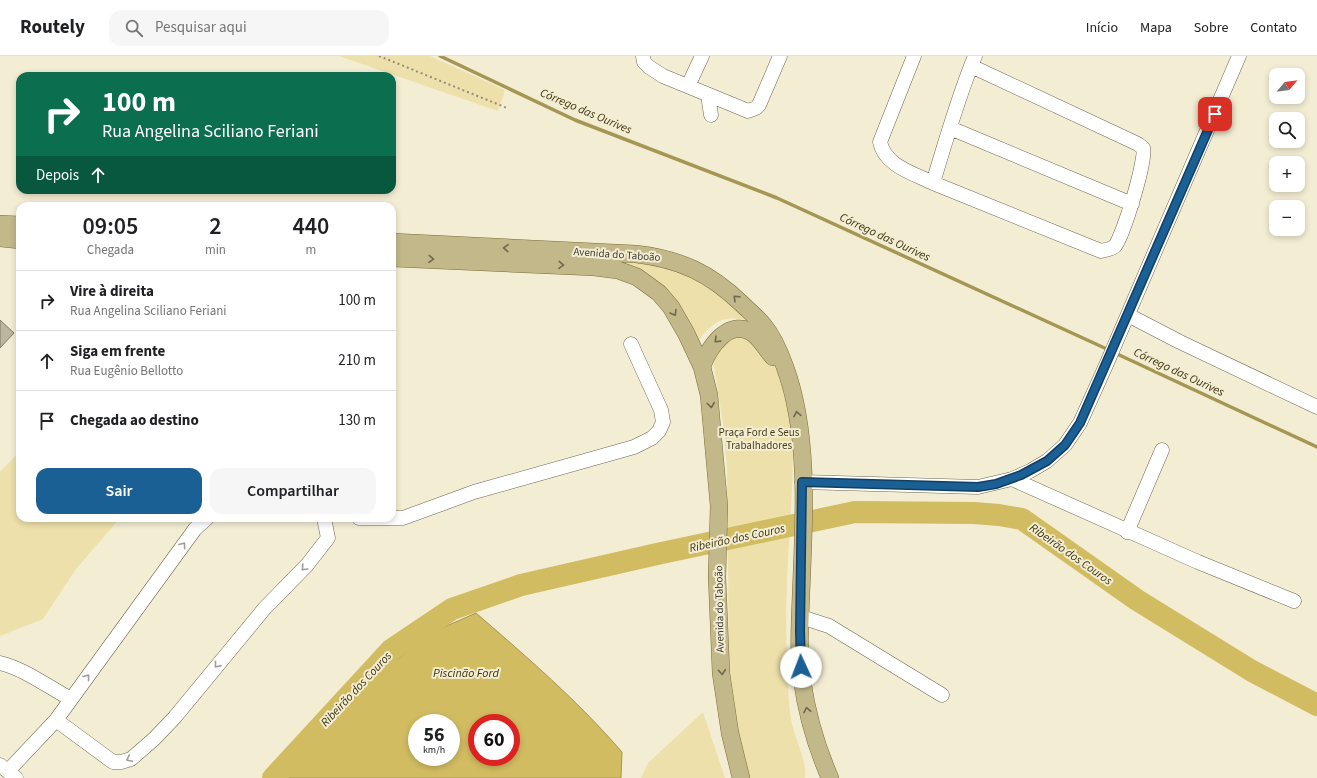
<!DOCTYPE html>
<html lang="pt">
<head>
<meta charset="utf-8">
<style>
  :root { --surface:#fff; --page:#f6f6f6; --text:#202124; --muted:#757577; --line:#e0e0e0; --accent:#1b6095 }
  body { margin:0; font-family:"Source Sans 3",sans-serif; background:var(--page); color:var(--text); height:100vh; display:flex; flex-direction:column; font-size:15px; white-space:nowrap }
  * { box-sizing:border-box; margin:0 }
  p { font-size:13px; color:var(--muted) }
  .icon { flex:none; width:22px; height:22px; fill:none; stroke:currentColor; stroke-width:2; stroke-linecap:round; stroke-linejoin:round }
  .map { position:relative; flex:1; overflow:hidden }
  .drawer { position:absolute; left:16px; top:146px; width:380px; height:320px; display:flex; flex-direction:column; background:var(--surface); border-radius:12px; box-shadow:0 2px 6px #0003 }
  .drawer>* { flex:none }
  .hud { position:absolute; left:16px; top:16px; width:380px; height:122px; border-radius:12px; box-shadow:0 2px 6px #0003; background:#0b6e4f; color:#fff; overflow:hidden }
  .needle { width:26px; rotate:61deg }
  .buttons { position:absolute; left:1269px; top:12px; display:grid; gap:8px }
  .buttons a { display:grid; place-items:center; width:36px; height:36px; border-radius:8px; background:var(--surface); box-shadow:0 2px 6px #0003; font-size:20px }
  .speed { position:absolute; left:408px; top:658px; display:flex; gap:8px; font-size:20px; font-weight:700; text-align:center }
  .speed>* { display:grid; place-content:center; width:52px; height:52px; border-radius:50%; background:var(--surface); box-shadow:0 2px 6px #0003; line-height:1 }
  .speed small { font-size:10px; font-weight:400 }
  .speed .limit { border:6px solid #d22; background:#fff; color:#111 }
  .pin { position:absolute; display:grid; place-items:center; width:34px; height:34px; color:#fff; margin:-17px; border-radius:8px; box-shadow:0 2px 6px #0006 }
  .me { position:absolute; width:44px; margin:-22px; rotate:358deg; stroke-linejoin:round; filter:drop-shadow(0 0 3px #0008) }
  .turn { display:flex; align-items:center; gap:14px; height:84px; padding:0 20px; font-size:18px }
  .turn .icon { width:52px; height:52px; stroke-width:2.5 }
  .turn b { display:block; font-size:28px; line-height:34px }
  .then { display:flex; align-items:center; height:38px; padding:0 20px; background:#0003; gap:8px; font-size:15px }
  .eta { display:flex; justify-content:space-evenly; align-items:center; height:68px; text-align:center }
  .eta b { font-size:24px; font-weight:600; line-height:28px }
  .primary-button { display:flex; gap:8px; margin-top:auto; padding:8px 20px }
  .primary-button a { flex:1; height:46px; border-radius:12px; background:var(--accent); color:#fff; font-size:16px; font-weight:600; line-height:46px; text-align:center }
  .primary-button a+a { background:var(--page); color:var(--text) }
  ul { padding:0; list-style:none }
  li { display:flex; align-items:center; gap:12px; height:60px; padding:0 20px; border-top:1px solid var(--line) }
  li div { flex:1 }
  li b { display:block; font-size:15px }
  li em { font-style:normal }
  header { display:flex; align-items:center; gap:24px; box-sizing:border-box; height:56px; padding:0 20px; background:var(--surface); border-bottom:1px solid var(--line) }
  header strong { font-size:19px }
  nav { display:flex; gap:22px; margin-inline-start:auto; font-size:14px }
  .search { width:280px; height:36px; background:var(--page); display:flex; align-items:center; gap:10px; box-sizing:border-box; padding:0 14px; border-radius:12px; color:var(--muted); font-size:15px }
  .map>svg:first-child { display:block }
</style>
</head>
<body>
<header>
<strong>Routely</strong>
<div class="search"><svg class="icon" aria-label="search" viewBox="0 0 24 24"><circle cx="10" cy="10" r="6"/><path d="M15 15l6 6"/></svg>Pesquisar aqui</div>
<nav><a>Início</a><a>Mapa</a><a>Sobre</a><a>Contato</a></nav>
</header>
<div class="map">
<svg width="1317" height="722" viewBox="0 0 1317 722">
  <rect width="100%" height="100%" fill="#f3edd4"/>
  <path fill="#ede0aa" d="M339,0H430L505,34L498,55Z
    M614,202H627L689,216L743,255L747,265C723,257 710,268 696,288L644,220Z
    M741,280C755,287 772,302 779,317C799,361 792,422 790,470C787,515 785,561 787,606C788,625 788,645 791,663C794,682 807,703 805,722H750L741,691L729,608L727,413L723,367L713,304L724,283Z
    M20,395V462H120L76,513L43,563L0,580V416Z
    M703,656L725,722H641L648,707Z"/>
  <path fill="#d1bc61" stroke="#a69653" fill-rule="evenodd" d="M476,557C527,601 578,645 622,696L621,722H286L388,610L435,575ZM417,667H451V701H417ZM477,667H511V701H477Z"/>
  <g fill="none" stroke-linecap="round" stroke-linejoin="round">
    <path stroke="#a69653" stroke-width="3.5" d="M440,0L575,64L777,142L1109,294
      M1115,297L1317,391"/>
    <path stroke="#d1bc61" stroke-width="22" d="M273,722L391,594L452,553L521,529L657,498L855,456L974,457L999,459L1022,463L1137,544L1252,615L1317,649"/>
  </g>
  <path fill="#bbb69e" stroke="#7f7a63" d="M0,264L14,277L0,292Z"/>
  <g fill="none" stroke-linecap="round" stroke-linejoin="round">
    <g stroke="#6d6852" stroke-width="15">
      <path id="minor" d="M643,0L644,6L649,11L663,20L748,55L756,52L759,49L780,0
        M914,0L880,86C885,110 913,117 933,127
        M971,10L1138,88L1143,92C1147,103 1123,180 1115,190C1112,193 1105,194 1101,195L933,127C946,84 958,41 975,0
        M688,30L702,0
        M708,39L711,59
        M950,72L1132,148
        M1128,259L1180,286L1317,351
        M1012,423L1198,506L1294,545
        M802,426L978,431L1012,423L1030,415L1047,405L1065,389L1080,367L1107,307L1239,0
        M359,462H403L474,436L634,391L652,382L659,375L663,366L661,354L631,288
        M1127,476L1162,394
        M801,561L829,570L942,639
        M0,607C25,613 48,631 71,643
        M56,664L113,706H121L131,703L154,683L175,661L264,553L307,509L328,482L324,462
        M0,709L16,722
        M8,715L56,664L195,473L207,462"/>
    </g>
    <g stroke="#7b6e38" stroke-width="18">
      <path id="major" d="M0,168L20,169
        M0,182L20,184
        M392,186L636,198C680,203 710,217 742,248C749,255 758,262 764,270C774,282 780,297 785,311C810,379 804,466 801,538C800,566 798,596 802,624C807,659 816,690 830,722
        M392,202L594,211L618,214L637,221L659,237L671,251L686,277L702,311L709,339L719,450L717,521L721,617L730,677L741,722
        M702,311C708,291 731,259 755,279C762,285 767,294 773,301"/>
    </g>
    <path stroke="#928d7d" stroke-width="2" stroke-dasharray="2 3" stroke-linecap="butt" d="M379,0L507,52"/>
    <use href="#minor" stroke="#fff" stroke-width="14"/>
    <use href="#major" stroke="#c3b889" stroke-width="17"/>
  </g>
  <defs><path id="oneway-chevron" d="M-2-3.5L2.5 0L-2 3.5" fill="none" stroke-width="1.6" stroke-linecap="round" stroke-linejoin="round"/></defs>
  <g stroke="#6e6851">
    <use href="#oneway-chevron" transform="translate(506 192) rotate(-177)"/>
    <use href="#oneway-chevron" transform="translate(431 203) rotate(3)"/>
    <use href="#oneway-chevron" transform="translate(561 209) rotate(3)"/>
    <use href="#oneway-chevron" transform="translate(736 242) rotate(-136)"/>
    <use href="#oneway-chevron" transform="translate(674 257) rotate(59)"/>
    <use href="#oneway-chevron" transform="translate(717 284) rotate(136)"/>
    <use href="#oneway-chevron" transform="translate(711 349) rotate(83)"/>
    <use href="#oneway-chevron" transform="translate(797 358) rotate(-101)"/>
    <use href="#oneway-chevron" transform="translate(722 616) rotate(85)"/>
    <use href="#oneway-chevron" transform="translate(807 654) rotate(-101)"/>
  </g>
  <g stroke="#a09e99">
    <use href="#oneway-chevron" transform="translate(183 489) rotate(-54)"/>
    <use href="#oneway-chevron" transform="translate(304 512) rotate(134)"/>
    <use href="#oneway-chevron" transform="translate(217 609) rotate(129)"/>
    <use href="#oneway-chevron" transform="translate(87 621) rotate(-53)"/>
    <use href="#oneway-chevron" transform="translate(129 703) rotate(155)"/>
  </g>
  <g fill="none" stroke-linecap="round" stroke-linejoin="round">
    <g stroke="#123e61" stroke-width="10">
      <path id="route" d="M801,611L800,575L802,426L978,431L996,428L1021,419L1047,405L1065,389L1080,367L1215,58"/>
    </g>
    <use href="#route" stroke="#1b6095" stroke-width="7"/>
  </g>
  <g text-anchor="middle" stroke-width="4" stroke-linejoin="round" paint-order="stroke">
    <g font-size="11" fill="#403d33" stroke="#f3edd4">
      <text transform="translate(617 198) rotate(4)" y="4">Avenida do Taboão</text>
      <text transform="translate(719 553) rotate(-91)" y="4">Avenida do Taboão</text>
    </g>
    <g font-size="11" fill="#483f18" stroke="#f3edd4">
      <text x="759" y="380">Praça Ford e Seus<tspan x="759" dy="13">Trabalhadores</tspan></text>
    </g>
    <g font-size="12" font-style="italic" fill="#3e350d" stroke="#f3edd4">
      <text transform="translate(586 55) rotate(23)" y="4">Córrego das Ourives</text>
      <text transform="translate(885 181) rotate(25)" y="4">Córrego das Ourives</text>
      <text transform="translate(1179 316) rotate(25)" y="4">Córrego das Ourives</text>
      <text transform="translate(737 482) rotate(-12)" y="4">Ribeirão dos Couros</text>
      <text transform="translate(1071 498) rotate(35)" y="4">Ribeirão dos Couros</text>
      <text x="466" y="621">Piscinão Ford</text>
      <text transform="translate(356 633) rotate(-47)" y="4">Ribeirão dos Couros</text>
    </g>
  </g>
</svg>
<div class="buttons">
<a><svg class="needle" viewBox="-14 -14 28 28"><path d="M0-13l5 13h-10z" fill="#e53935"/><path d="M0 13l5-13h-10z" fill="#757577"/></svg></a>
<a><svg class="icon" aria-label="search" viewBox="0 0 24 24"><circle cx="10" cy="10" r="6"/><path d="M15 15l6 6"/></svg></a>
<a>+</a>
<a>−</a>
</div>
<div class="speed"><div>56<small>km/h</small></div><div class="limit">60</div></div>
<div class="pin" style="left:1215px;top:58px;background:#d93025"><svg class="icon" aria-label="arrive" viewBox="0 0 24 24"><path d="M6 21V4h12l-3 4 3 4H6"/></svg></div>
<svg class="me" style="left:801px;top:611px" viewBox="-20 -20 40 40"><circle r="19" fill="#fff"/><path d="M0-13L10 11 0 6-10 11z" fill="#1b6095"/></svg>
<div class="hud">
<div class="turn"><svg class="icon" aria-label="right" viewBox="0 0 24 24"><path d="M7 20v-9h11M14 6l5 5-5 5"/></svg><div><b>100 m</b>Rua Angelina Sciliano Feriani</div></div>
<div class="then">Depois<svg class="icon" aria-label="ahead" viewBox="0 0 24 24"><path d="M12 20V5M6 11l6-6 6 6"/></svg></div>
</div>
<section class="drawer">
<div class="eta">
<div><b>09:05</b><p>Chegada</p></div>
<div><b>2</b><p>min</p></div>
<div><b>440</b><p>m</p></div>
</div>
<ul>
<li><svg class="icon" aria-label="right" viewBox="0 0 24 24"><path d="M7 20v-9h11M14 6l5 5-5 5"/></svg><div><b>Vire à direita</b><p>Rua Angelina Sciliano Feriani</p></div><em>100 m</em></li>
<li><svg class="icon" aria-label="ahead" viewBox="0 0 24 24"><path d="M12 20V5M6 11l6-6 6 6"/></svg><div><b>Siga em frente</b><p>Rua Eugênio Bellotto</p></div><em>210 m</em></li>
<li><svg class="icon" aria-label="arrive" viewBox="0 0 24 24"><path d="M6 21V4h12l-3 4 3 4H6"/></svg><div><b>Chegada ao destino</b></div><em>130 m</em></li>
</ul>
<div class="primary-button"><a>Sair</a><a>Compartilhar</a></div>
</section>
</div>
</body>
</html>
